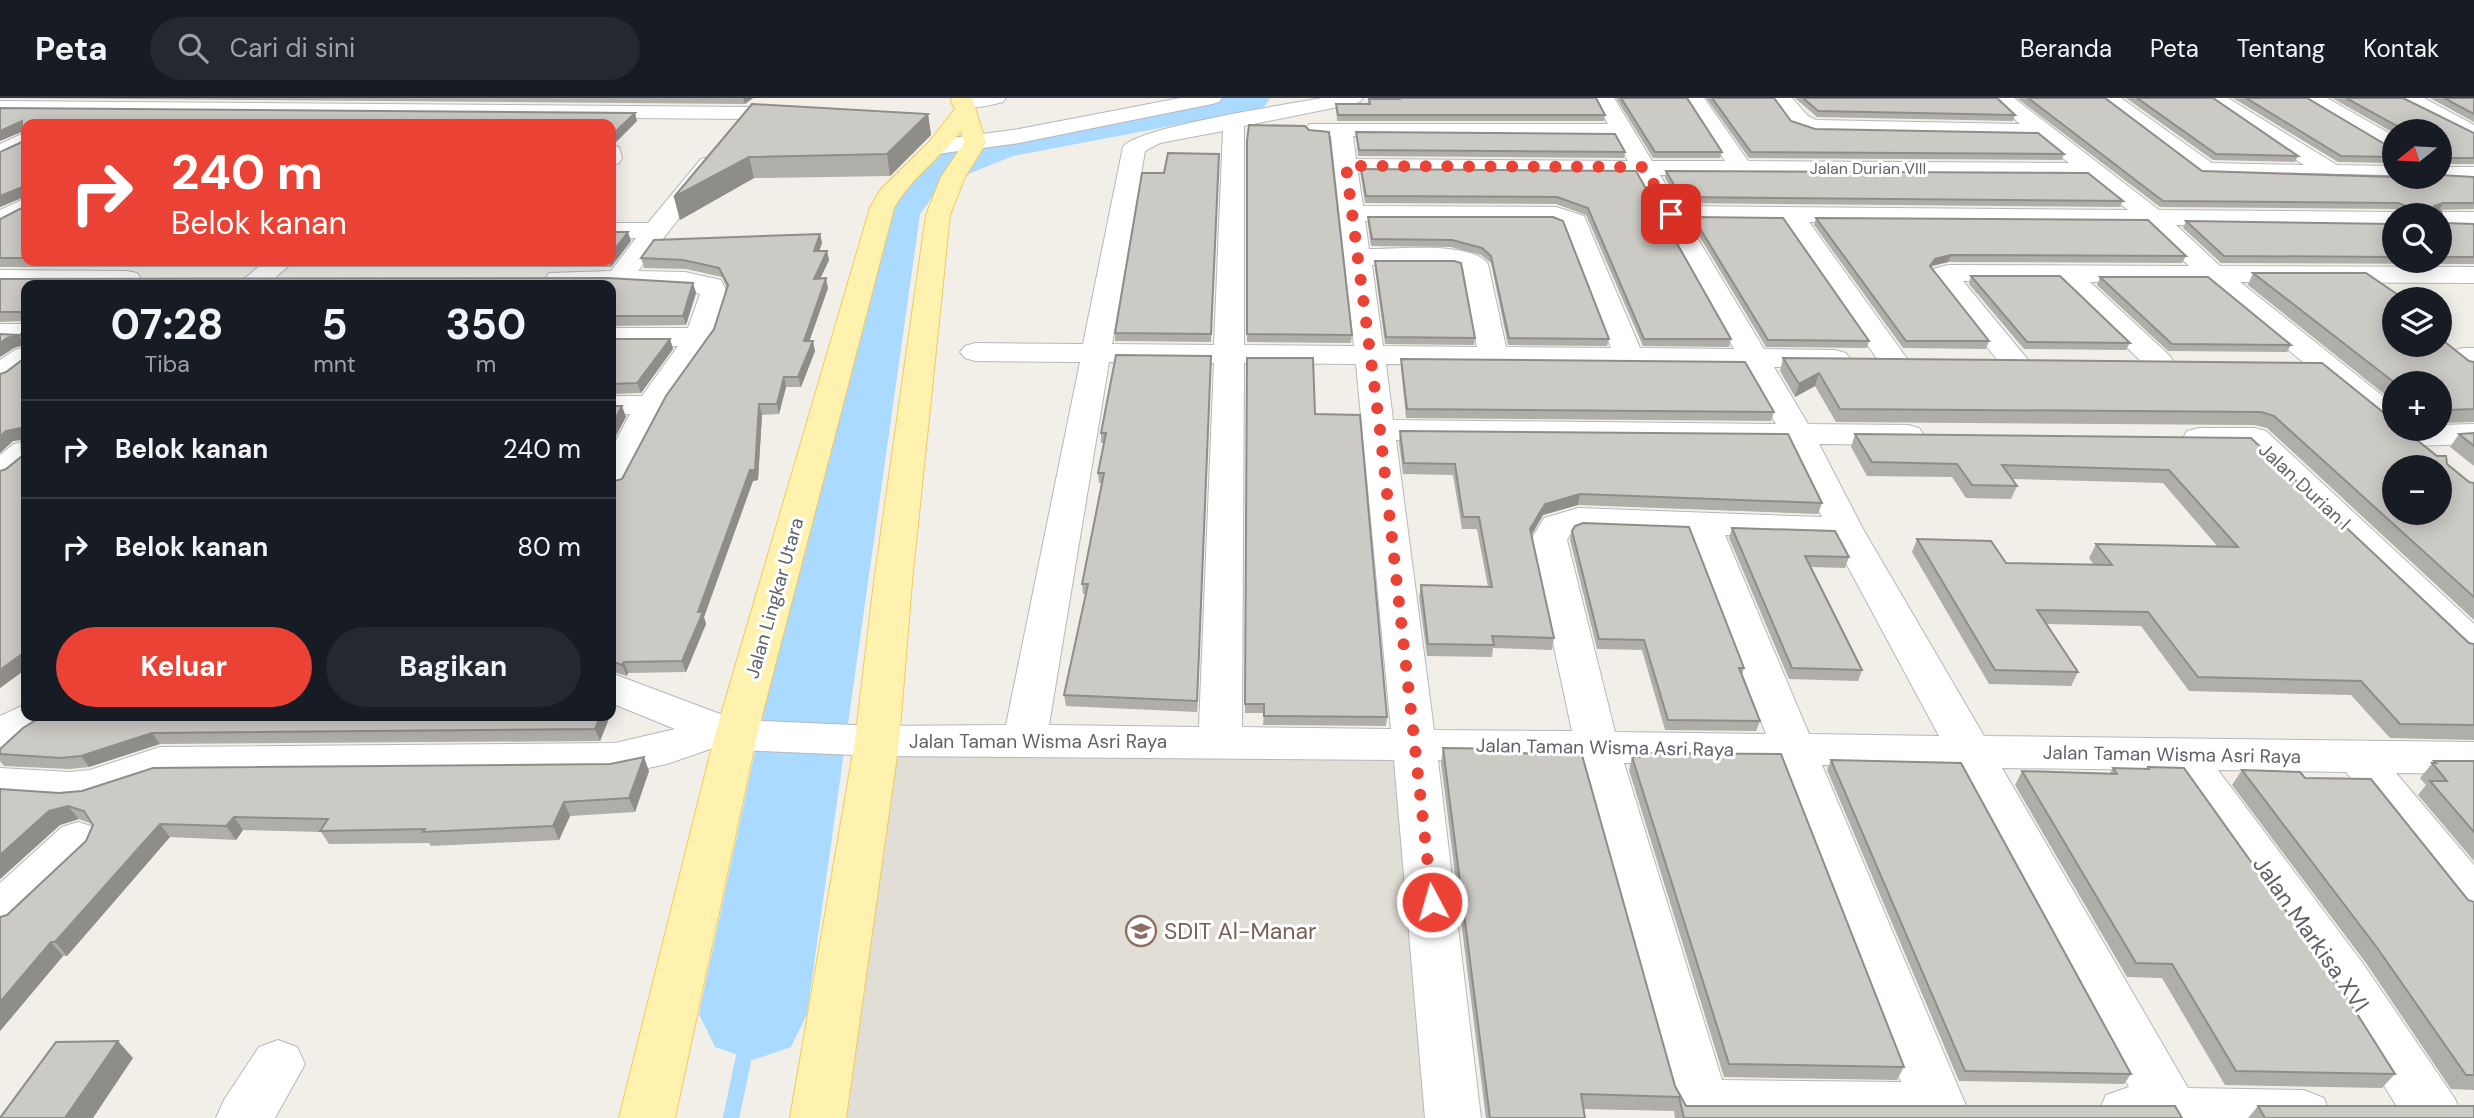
<!DOCTYPE html>
<html lang="id">
<head>
<meta charset="utf-8">
<style>
  :root { --surface:#171b24; --page:#242831; --text:#f1f3f6; --muted:#9ea1a6; --line:#363941; --accent:#ea4335 }
  body { margin:0; font-family:"DM Sans",sans-serif; background:var(--page); color:var(--text); height:100vh; display:flex; flex-direction:column; font-size:26px; white-space:nowrap }
  * { box-sizing:border-box; margin:0 }
  p { font-size:23px; color:var(--muted) }
  .icon { flex:none; width:38px; height:38px; fill:none; stroke:currentColor; stroke-width:2; stroke-linecap:round; stroke-linejoin:round }
  .map { position:relative; flex:1; overflow:hidden }
  .panel { position:absolute; left:21px; top:182px; width:595px; height:441px; display:flex; flex-direction:column; background:var(--surface); border-radius:14px; box-shadow:0 4px 18px #0003 }
  .panel>* { flex:none }
  .guide { position:absolute; left:21px; top:21px; width:595px; height:147px; border-radius:14px; box-shadow:0 4px 18px #0003; background:#ea4335; color:#fff; overflow:hidden }
  .needle { width:46px; rotate:252deg }
  .controls { position:absolute; left:2382px; top:21px; display:grid; gap:14px }
  .controls a { display:grid; place-items:center; width:70px; height:70px; border-radius:50%; background:var(--surface); box-shadow:0 4px 18px #0003; font-size:35px }
  .pin { position:absolute; display:grid; place-items:center; width:60px; height:60px; color:#fff; margin:-30px; border-radius:14px; box-shadow:0 4px 10px #0006 }
  .me { position:absolute; width:77px; margin:-38px; rotate:354deg; stroke-linejoin:round; filter:drop-shadow(0 0 5px #0008) }
  .turn { display:flex; align-items:center; gap:24px; height:147px; padding:0 35px; font-size:32px }
  .turn .icon { width:91px; height:91px; stroke-width:2.5 }
  .turn b { display:block; font-size:49px; line-height:60px }
  .eta { display:flex; justify-content:space-evenly; align-items:center; height:119px; text-align:center }
  .eta b { font-size:42px; font-weight:700; line-height:49px }
  .button { display:flex; gap:14px; margin-top:auto; padding:14px 35px }
  .button a { flex:1; height:80px; border-radius:42px; background:var(--accent); color:#fff; font-size:28px; font-weight:700; line-height:80px; text-align:center }
  .button a+a { background:var(--page); color:var(--text) }
  ul { padding:0; list-style:none }
  li { display:flex; align-items:center; gap:21px; height:98px; padding:0 35px; border-top:2px solid var(--line) }
  li div { flex:1 }
  li b { display:block; font-size:26px }
  li em { font-style:normal }
  header { display:flex; align-items:center; gap:42px; box-sizing:border-box; height:98px; padding:0 35px; background:var(--surface); border-bottom:2px solid var(--line) }
  header strong { font-size:33px }
  nav { display:flex; gap:38px; margin-inline-start:auto; font-size:24px }
  .search { width:490px; height:63px; background:var(--page); display:flex; align-items:center; gap:18px; box-sizing:border-box; padding:0 24px; border-radius:38px; color:var(--muted); font-size:26px }
  .map>svg:first-child { display:block }
</style>
</head>
<body>
<header>
<strong>Peta</strong>
<div class="search"><svg class="icon" aria-label="search" viewBox="0 0 24 24"><circle cx="10" cy="10" r="6"/><path d="M15 15l6 6"/></svg>Cari di sini</div>
<nav><a>Beranda</a><a>Peta</a><a>Tentang</a><a>Kontak</a></nav>
</header>
<div class="map">
<svg width="2474" height="1020" viewBox="0 0 2474 1020">
  <rect width="100%" height="100%" fill="#f1efe8"/>
  <path fill="#e1ded6" d="M877,643L1416,647L1453,1020H818Z"/>
  <g fill="none" stroke-linecap="round" stroke-linejoin="round">
    <path stroke="#aadaff" stroke-width="16" d="M731,1020L753,916"/>
    <path fill="#aadaff" fill-rule="evenodd" d="M1180,0H1270L1264,9L1249,13L1013,58L941,87L920,116L807,916L791,949L753,962L715,949L699,916L870,116L907,67L985,37Z"/>
    <g stroke="#b5b8bc" stroke-width="2">
      <path id="minor" d="M953,0H1006L1003,4C988,8 969,12 954,8L951,4Z
        M1180,0H1222L1219,4L1212,6L1019,45L937,56L929,54L926,49L929,44L937,42L1019,31Z
        M1322,0H1363L1360,4L1353,6L1244,28V247L1354,248L1331,38L1309,36L1306,31L1309,26H1608L1594,0H1614L1652,63H1725L1684,0H1704L1748,63L2069,65L2037,39L1814,35L1792,28L1771,0H1792L1808,18L1816,22L2020,26L1991,0H2014L2159,112L2394,114L2403,117H2394V130L2176,127L2220,168L2474,169V185L2240,184L2394,307V331H2401L2394,333L2383,330L2206,184H2090L2170,258L2174,264L2170,270L2159,273L2148,270L2058,183H1963L2029,263L2025,269L2014,272L2003,269L1930,177L1933,171L1948,167L2189,168L2146,127L1809,124L1908,262L1904,268L1893,271L1882,268L1783,124L1687,123L1764,251L1835,252L1846,255L1850,261L1846,267L1835,270L1774,269L1808,326L1908,327L1919,330L1924,337L1919,344L1908,347L1819,346L1863,431L1984,638L2474,644V676L2396,675L2474,767V820L2457,815L2346,674L2218,672L2364,867L2455,1001L2463,1020H2404L2328,897L2170,672L2002,670L2188,990L2304,992L2324,1000L2331,1020H2100L2098,1015L2106,997L2129,989L1956,669L1822,667L1967,1010L1962,1020H1680L1672,1002L1580,664L1438,662L1481,1020H1425L1394,662L877,658L736,652L719,648L667,666L615,677L162,681L92,704L70,706L0,702V670L70,674L90,672L160,649L615,645L675,631L611,605V575L736,622L877,628L1006,627L1080,264L975,263L965,260L960,254L965,248L975,245L1083,246L1123,49C1136,29 1290,6 1322,0ZM1223,33L1214,247L1112,246L1145,53L1160,45ZM1353,38L1616,40L1628,63L1356,61ZM1358,75L1636,77L1734,251L1640,250L1584,118L1556,109L1363,108ZM1660,77L2086,79L2128,112L1678,108ZM1365,123H1553L1564,128L1611,250L1506,249L1488,166C1472,143 1397,151 1369,151ZM1372,167H1454L1463,170L1477,249L1383,248ZM1109,264L1214,265L1199,629L1049,627ZM1244,265L1356,266L1391,631L1242,629ZM1386,266L1744,269L1776,326L1393,322ZM1396,342L1786,346L1822,419L1578,410L1544,420L1531,442L1572,633L1434,632ZM1581,432L1688,436L1766,636L1615,634L1567,442L1571,435ZM1725,437L1833,441L1939,638L1809,636ZM1624,665L1778,667L1901,984L1722,982Z
        M2097,0H2121L2212,65L2304,67L2204,0H2228L2337,67L2394,68V79H2403L2394,82L2199,77Z
        M2302,0H2327L2394,38V54L2386,52L2305,4Z
        M2398,0H2424L2474,27V43L2401,4Z
        M0,3L750,9L758,10L761,15L758,20L750,21L0,15Z
        M26,34V50L0,62V46Z
        M611,47L619,49L622,60L619,65L611,67Z
        M709,59L717,61L721,66L638,173L685,174L721,182L728,196L714,239L667,307L628,383L623,390L611,393V352L630,316H611V298H642L678,248H611V230H688L700,196L685,190L551,187L545,181L549,175L611,173L636,140L611,141V125H648L701,61Z
        M2440,69H2474V83L2432,81L2430,79H2440Z
        M26,100V117L0,130V112Z
        M2440,114H2474V130L2440,129V117H2431Z
        M265,163H294L267,187H237Z
        M0,172L127,173L137,175L141,181L135,187L0,188Z
        M0,226H26V244H0Z
        M26,249V272L11,282L0,285V262L15,252Z
        M2463,250H2474V268L2452,265L2448,259L2452,253Z
        M2474,326V346L2412,348L2400,345L2396,338L2402,331H2440V327Z
        M2199,330H2254L2266,333L2474,526V561L2460,557L2245,350H2199L2187,347L2183,340L2187,333Z
        M26,343V369L12,380L0,383V357L14,346Z
        M26,606V618H57C46,636 20,645 0,651V618Z
        M78,724L94,729L101,742L94,755L17,829L0,835V785L62,729Z
        M278,942L297,949L305,966L275,1020H216L224,1002L259,949Z"/>
    </g>
    <g stroke="#f2c960" stroke-width="2">
      <path id="major" d="M952,0H972L986,45L965,79L950,117L912,484L899,643L846,1020H790L855,643L874,484L926,117L941,79L964,45L961,33C941,59 910,81 894,110L757,637L675,1020H619L715,637L870,110L881,91L929,44L955,11L951,4Z"/>
    </g>
    <use href="#minor" fill="#fff" fill-rule="evenodd"/>
    <use href="#major" fill="#fff2af" fill-rule="evenodd"/>
  </g>
  <path fill="#afaea9" d="M0,0H753L745,6Z
    M1398,0H1596L1605,17L1604,23H1337L1336,6H1368L1369,1H1398Z
    M1616,0H1687L1722,54L1720,60H1653Z
    M1706,0H1774L1791,23L1815,31L2064,56L2062,62L1749,60Z
    M1795,0H1997L2015,17L2013,23L1817,19Z
    M2017,0H2105L2202,73L2474,79V111L2437,112L2444,125L2474,126V166L2221,165L2183,130L2186,123L2394,126V163H2440V117H2398L2400,114L2394,111L2160,109Z
    M2126,0H2213L2298,58L2295,64L2213,62Z
    M2233,0H2307L2388,48L2394,49V65L2338,64Z
    M2332,0H2403L2474,35V66H2442L2440,73V33H2394V35Z
    M2430,0H2474V24Z
    M752,6L928,16L931,37L890,78L754,80L680,122L674,99Z
    M0,10L635,15L637,23L615,45H611V26H26V163H611L631,143L611,169H0V121L22,110V100L0,109L22,44V33L0,43Z
    M1356,34L1625,54L1624,60L1358,58Z
    M1247,43L1352,237L1351,245L1247,244Z
    M1219,56L1211,244L1115,243V235L1164,75Z
    M1361,71L1636,73L1731,241L1729,249L1643,248L1586,117L1556,106L1365,105L1361,78Z
    M1666,73L2123,103L2120,109L1680,105L1665,80Z
    M1368,119H1553L1609,241L1607,248L1508,247L1491,165L1481,157L1451,149L1371,148L1368,126Z
    M1693,119L1869,243L1867,250L1766,249L1692,126Z
    M1816,120L2186,158L2182,165L1948,164L1932,168L1931,170L1989,243L1986,251L1903,250L1814,127Z
    M820,136L822,145L819,153H827L829,162L820,180L828,190L809,243L815,253L801,289H786L779,316L762,317L758,382L753,383L704,519L706,526L686,574L628,575L627,578L611,573V384L622,381L714,231L727,190L722,179L686,171L644,170L641,160Z
    M1375,163L1475,240L1474,247L1385,246L1375,170Z
    M2253,175L2440,241L2469,263L2474,264V324L2440,325V285H2394V304L2248,187Z
    M1971,178L2130,245L2126,252L2024,251L1969,186Z
    M2100,179L2291,247L2287,254L2168,253L2097,187Z
    M608,180L693,185L696,195L686,227L611,228V187H26V571L0,590V373L6,371L22,358L21,342L13,343L0,355V276L6,274L22,262V247L14,250L0,259V236L19,237L22,243L20,237L23,234V223L0,224V181Z
    M611,241H670L673,251L641,295L611,296Z
    M1211,258L1197,614L1066,608L1064,597L1086,496H1083L1082,486L1102,385H1099L1098,375L1104,345H1101V335Z
    M1247,260L1315,316L1387,619L1386,628L1263,627L1264,615H1245Z
    M1783,260L2394,323L2469,384L2474,385V522L2267,330L2254,327L1836,324L1815,288L1795,299L1780,273Z
    M1401,261L1774,314L1771,323L1406,320L1401,270Z
    M1400,333L1822,405L1818,416L1578,407L1543,417L1532,437L1554,540L1552,552L1493,550L1492,559L1427,558L1419,499L1421,487L1488,489L1477,431H1462L1453,377L1403,376L1399,345Z
    M2474,335V368L2450,349L2459,336Z
    M1855,336L2251,340L2469,545L2474,546V642L2390,640L2351,597L2189,593L2141,528L2047,526L2078,574L2071,588L1989,586L1912,454L1917,441L2006,465L2094,467L2089,460L2096,446L2218,449L2163,385L2012,381L2017,388L2011,401L1966,400L1952,379L1867,378L1851,349Z
    M1732,430L1849,459L1845,470L1810,469L1862,572L1858,583L1789,581L1729,440Z
    M1572,433L1744,570L1742,577L1760,623L1756,633L1665,632L1642,552L1597,551L1570,442Z
    M41,618H610L600,643L160,646L89,669L70,671L4,668L0,663V651Z
    M1443,650L1520,655L1675,988L1686,1008L2182,1020H1675L1674,1013L1583,1011L1585,1020H1486L1441,665Z
    M1640,655L1904,969L1897,982L1724,979L1629,672L1632,659H1639Z
    M1831,662L2131,976L2124,986L1959,983L1827,672Z
    M2434,663H2474V763L2418,697L2426,687L2420,680Z
    M2148,669L2395,976L2382,990L2225,987L2162,880L2127,879L2015,687L2022,673L2110,675L2113,670H2146Z
    M2242,672L2305,680L2468,802L2474,804V992L2451,991L2366,865L2232,687Z
    M649,673L635,714L570,718L559,742L431,748L429,745L329,746L321,734L243,732L236,742L170,739L67,858H63L0,933V819L7,817L86,743L93,727L92,726L79,721L60,727L0,781V691L59,695Z
    M2258,1008L2474,1020H2248Z"/>
  <path fill="#8f8d8a" d="M743,0H753L745,6Z
    M635,15L637,23L615,45L612,37Z
    M928,16L931,37L890,78L887,56Z
    M22,23L26,32L0,43V33Z
    M749,59L754,80L680,122L674,99Z
    M22,89L26,98L0,109V98Z
    M2443,105L2439,112L2430,115L2434,108Z
    M628,134L631,143L611,169L609,163H611V156Z
    M820,136L822,145L816,163L814,153Z
    M827,153L829,162L816,190L814,181Z
    M1951,157L1948,164L1932,168L1928,176L1930,168L1935,161Z
    M826,180L828,190L806,253L804,243Z
    M693,185L696,195L686,227L683,218Z
    M2445,232L2440,241V233Z
    M19,237L25,247L14,250L0,259V245L7,240Z
    M670,241L673,251L641,295L637,285Z
    M813,243L815,253L801,289L798,279Z
    M1211,268L1197,614V603Z
    M1819,275L1815,288L1795,299L1799,286Z
    M784,279L786,289L779,316L777,306Z
    M759,306L762,317L758,382L753,383L704,519L706,526L686,574L682,563Z
    M622,308L626,319L611,347V330Z
    M21,330L26,341L13,343L0,355V338L6,333Z
    M1580,396L1578,407L1543,417L1528,443L1530,431L1545,406Z
    M26,553V571L0,590V572Z
    M624,564L628,575L627,578L622,567Z
    M611,601L614,609L611,616Z
    M600,618H610L600,643L595,631Z
    M152,635L160,646L89,669L81,658Z
    M644,659L649,673L635,714L629,700Z
    M564,704L570,718L559,742L553,728Z
    M68,708L79,721L60,727L0,781V757L49,713Z
    M234,719L243,732L236,742L226,728Z
    M160,726L170,739L67,858L55,844Z
    M51,844L63,858L0,933V904Z
    M118,943L133,960L93,1020H65Z"/>
  <path fill="#cccac5" stroke="#8f8d8a" stroke-width="2" fill-rule="evenodd" d="M1400,0H1596L1605,17H1338L1336,6H1370L1369,1H1400Z
    M1621,0H1687L1722,54H1655Z
    M1712,0H1774L1791,23L1815,31L2038,35L2064,56L1751,54Z
    M1803,0H1997L2015,17L1818,13Z
    M2028,0H2105L2202,73L2394,79H2440V77L2474,79V105H2443L2434,108L2433,112L2441,113L2444,125L2474,126V159H2440V117H2400V113L2409,112V109L2398,105L2163,103Z
    M2137,0H2213L2298,58L2216,56Z
    M2246,0H2307L2388,48L2394,49V59L2341,58Z
    M2346,0H2403L2474,35V60H2444L2441,70H2440V33H2399V29Z
    M2444,0H2474V16Z
    M752,6L928,16L887,56L749,59L674,99Z
    M0,10L635,15L612,37H611V26H26V160H0V121L22,110V89L0,98V54L22,44V23L0,33Z
    M1249,27L1305,28L1309,32L1329,34L1352,237L1247,236V43Z
    M1356,34L1615,36L1625,54L1359,52Z
    M1168,55L1219,56L1211,236L1115,235L1142,75H1164Z
    M1361,71L1636,73L1731,241H1644L1588,110L1557,99L1366,98Z
    M1666,73L2088,75L2123,103L1681,99Z
    M1368,119H1553L1563,123L1609,241L1509,240L1491,158L1482,150L1452,142L1372,141Z
    M1693,119L1783,120L1869,243L1768,242Z
    M1816,120L2148,122L2186,158L1951,157L1935,161L1930,168L1989,243H1906Z
    M2186,123L2394,126V159L2224,158Z
    M611,134H628L611,156Z
    M820,136L814,153H827L814,181L826,180L804,243H813L798,279H784L777,306H759L755,372H750L698,514H703L682,563L624,564L622,567L611,563V384L622,381L666,298L714,231L728,187L719,170L683,162L641,160L654,142Z
    M1375,163H1454L1461,165L1475,240L1386,239Z
    M2253,175H2366L2404,201H2394V247H2440V240L2469,263L2474,264V311L2448,312L2446,315H2440V285H2395Z
    M1971,178H2060L2130,245L2027,244Z
    M2100,179H2208L2291,247L2172,246Z
    M608,180L693,185L683,218H611V187H26V553L0,572V373L6,371L22,358L21,330L6,333L0,338V276L6,274L22,262L23,239L20,237L23,234V216L20,214H0V181Z
    M2440,226L2445,229V232L2440,233Z
    M0,236L19,237L7,240L0,245Z
    M611,241H670L637,285L611,286Z
    M1116,257L1211,258L1197,603L1064,597L1088,486H1082L1104,375H1098L1106,335H1101Z
    M1247,260H1313L1315,316L1360,317L1387,619L1264,618V606H1245Z
    M1783,260L2322,265L2394,323V331H2403L2437,358H2446L2447,366L2469,384L2474,385V499L2274,318L2261,314L1840,311L1819,275L1799,286ZM2394,369H2440V415H2394Z
    M1401,261L1745,264L1774,314L1407,311Z
    M611,308H622L611,330Z
    M1400,333L1788,336L1822,405L1580,396L1545,406L1530,431L1554,540L1492,538L1494,547L1428,546L1421,487L1492,489L1479,419H1463L1455,366L1404,365Z
    M2474,335V348L2459,336Z
    M1855,336L2251,340L2469,545L2474,546V627L2400,626L2361,583L2198,579L2148,514L2037,512L2078,574L1995,572L1917,441L1991,443L2006,465L2112,467L2096,446L2238,449L2169,372L2002,367L2017,388L1972,387L1957,366L1872,364Z
    M1583,425L1689,429L1744,570H1739L1760,623L1668,622L1644,542L1599,541L1572,433L1575,428Z
    M1732,430L1835,433L1849,459L1805,458L1862,572L1792,570Z
    M41,618H600L595,631L152,635L81,658L61,660L0,656V651L23,630L39,620Z
    M1443,650L1519,651L1520,655L1582,657L1675,988L1686,1008H2175L2182,1020H1684L1679,999L1581,996L1585,1020H1490Z
    M1640,655L1781,656L1904,969L1729,966L1632,659H1641Z
    M644,659L629,700L564,704L553,728L423,734L425,731L320,733L328,721L234,719L226,728L160,726L55,844H51L0,904V819L7,817L86,743L93,727L84,713L68,708L49,713L0,757V691L59,695L82,693L153,670L610,666Z
    M1831,662L1961,665L2131,976L1965,973Z
    M2434,663H2474V734L2430,683H2447L2432,665H2436Z
    M2148,669L2184,670L2337,884L2395,976L2236,973L2172,866L2136,865L2022,673L2117,676L2113,670L2149,671Z
    M2242,672L2300,674L2305,680L2371,681L2468,802L2474,804V977H2466L2378,851Z
    M118,943L65,1020H0L56,944Z
    M2258,1008H2474V1020H2265Z"/>
  <g fill="none" stroke-linecap="round" stroke-linejoin="round">
    <path stroke="#ea4335" stroke-width="12" stroke-dasharray="0 21.6" d="M1432,804L1380,332L1346,68L1644,69L1671,116"/>
  </g>
  <defs>
    <g id="school-ring" transform="scale(1.575)"><circle r="9.5" fill="#fff" stroke="#8d6e63" stroke-width="1.5"/><path d="M0-5L7-2L0 1L-7-2ZM-4 1L0 2.5L4 1V4Q0 6-4 4Z" fill="#8d6e63"/></g>
  </defs>
  <g fill-rule="evenodd">
    <use href="#school-ring" x="1141" y="833"/>
  </g>
  <g text-anchor="middle" stroke-width="6" stroke-linejoin="round" paint-order="stroke">
    <g font-size="16" fill="#5f6368" stroke="#fff">
      <text x="1868" y="76">Jalan Durian VIII</text>
    </g>
    <g font-size="19" fill="#5f6368" stroke="#fff">
      <text transform="translate(2305 388) rotate(43)" y="7">Jalan Durian I</text>
      <text transform="translate(774 500) rotate(-74)" y="7">Jalan Lingkar Utara</text>
      <text x="1038" y="650">Jalan Taman Wisma Asri Raya</text>
      <text transform="translate(1605 649) rotate(1)" y="7">Jalan Taman Wisma Asri Raya</text>
      <text transform="translate(2172 656) rotate(1)" y="7">Jalan Taman Wisma Asri Raya</text>
    </g>
    <g font-size="23" fill="#785e54" stroke="#fff" text-anchor="start">
      <text x="1164" y="841">SDIT Al-Manar</text>
    </g>
    <g font-size="23" fill="#5f6368" stroke="#fff">
      <text transform="translate(2311 836) rotate(55)" y="8">Jalan Markisa XVI</text>
    </g>
  </g>
</svg>
<div class="controls">
<a><svg class="needle" viewBox="-14 -14 28 28"><path d="M0-13l5 13h-10z" fill="#e53935"/><path d="M0 13l5-13h-10z" fill="#9ea1a6"/></svg></a>
<a><svg class="icon" aria-label="search" viewBox="0 0 24 24"><circle cx="10" cy="10" r="6"/><path d="M15 15l6 6"/></svg></a>
<a><svg class="icon" aria-label="layers" viewBox="0 0 24 24"><path d="M12 4l9 5-9 5-9-5zM3 14l9 5 9-5"/></svg></a>
<a>+</a>
<a>−</a>
</div>
<div class="pin" style="left:1671px;top:116px;background:#d93025"><svg class="icon" aria-label="arrive" viewBox="0 0 24 24"><path d="M6 21V4h12l-3 4 3 4H6"/></svg></div>
<svg class="me" style="left:1432px;top:804px" viewBox="-20 -20 40 40"><circle r="17" fill="#ea4335" stroke="#fff" stroke-width="3"/><path d="M0-11L8 9 0 5-8 9z" fill="#fff"/></svg>
<div class="guide">
<div class="turn"><svg class="icon" aria-label="right" viewBox="0 0 24 24"><path d="M7 20v-9h11M14 6l5 5-5 5"/></svg><div><b>240 m</b>Belok kanan</div></div>
</div>
<section class="panel">
<div class="eta">
<div><b>07:28</b><p>Tiba</p></div>
<div><b>5</b><p>mnt</p></div>
<div><b>350</b><p>m</p></div>
</div>
<ul>
<li><svg class="icon" aria-label="right" viewBox="0 0 24 24"><path d="M7 20v-9h11M14 6l5 5-5 5"/></svg><div><b>Belok kanan</b></div><em>240 m</em></li>
<li><svg class="icon" aria-label="right" viewBox="0 0 24 24"><path d="M7 20v-9h11M14 6l5 5-5 5"/></svg><div><b>Belok kanan</b></div><em>80 m</em></li>
</ul>
<div class="button"><a>Keluar</a><a>Bagikan</a></div>
</section>
</div>
</body>
</html>
